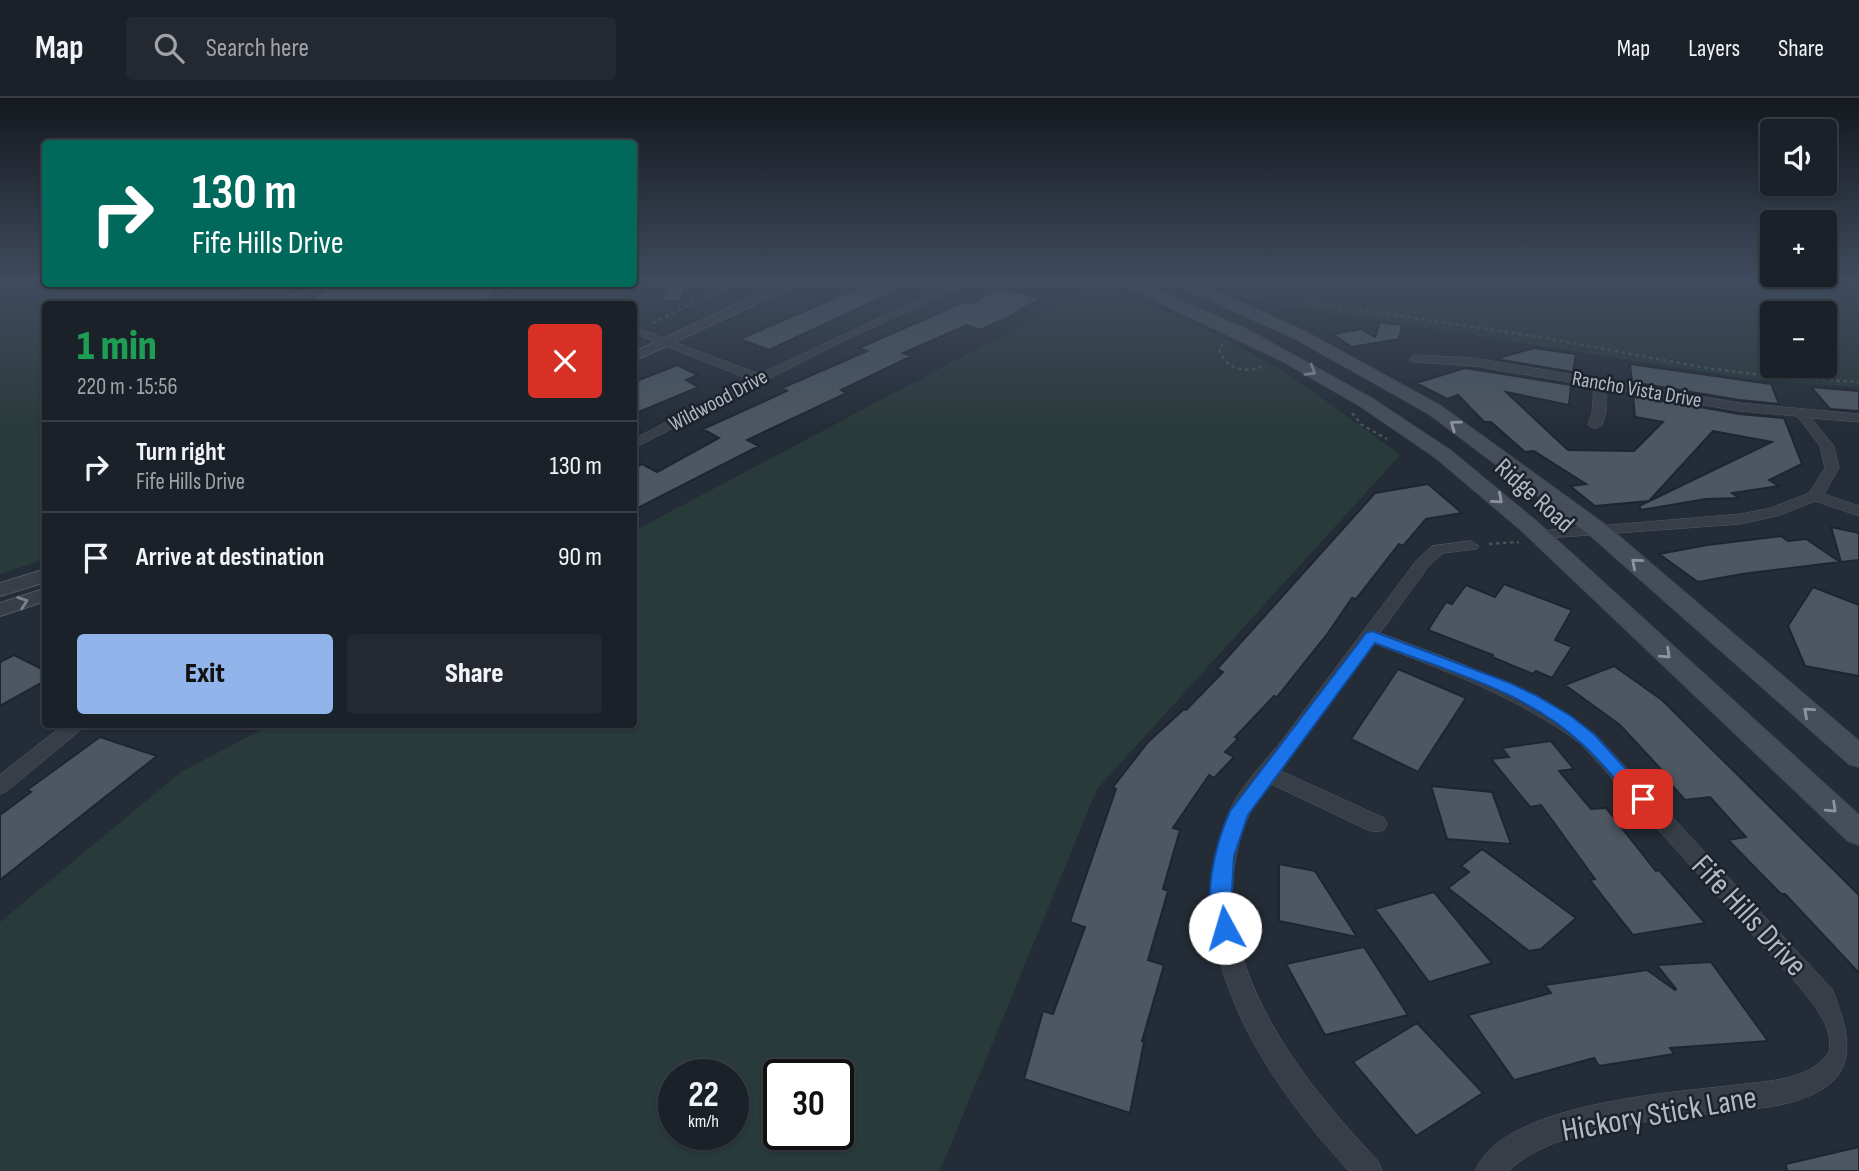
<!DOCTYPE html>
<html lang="en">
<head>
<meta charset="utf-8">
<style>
  :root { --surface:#1b2129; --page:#242931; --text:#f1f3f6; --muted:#a0a3a8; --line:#393e46; --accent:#91b5ea }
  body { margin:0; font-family:"Sofia Sans Condensed",sans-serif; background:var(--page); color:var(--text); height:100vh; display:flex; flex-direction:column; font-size:26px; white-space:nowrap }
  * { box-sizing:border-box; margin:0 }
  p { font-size:23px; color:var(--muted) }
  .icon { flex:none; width:38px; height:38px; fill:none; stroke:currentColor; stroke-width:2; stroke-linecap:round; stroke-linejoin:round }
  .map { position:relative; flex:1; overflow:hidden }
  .drawer { position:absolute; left:42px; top:203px; width:595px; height:427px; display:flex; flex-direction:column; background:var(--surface); border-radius:7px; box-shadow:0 2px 5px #0004,0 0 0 2px var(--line) }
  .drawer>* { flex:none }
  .top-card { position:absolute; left:42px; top:42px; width:595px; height:147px; border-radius:7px; box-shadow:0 2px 5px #0004,0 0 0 2px var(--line); background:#00695c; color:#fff; overflow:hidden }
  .fabs { position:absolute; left:1760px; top:21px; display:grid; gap:14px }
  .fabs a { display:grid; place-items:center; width:77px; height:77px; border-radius:7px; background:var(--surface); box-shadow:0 2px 5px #0004,0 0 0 2px var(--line); font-size:35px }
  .speed { position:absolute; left:658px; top:961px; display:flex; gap:14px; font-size:35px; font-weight:700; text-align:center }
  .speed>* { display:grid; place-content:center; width:91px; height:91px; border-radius:50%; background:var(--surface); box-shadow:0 2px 5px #0004,0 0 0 2px var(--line); line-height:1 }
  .speed small { font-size:18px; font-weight:400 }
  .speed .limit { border:4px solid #111; border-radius:10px; background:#fff; color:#111 }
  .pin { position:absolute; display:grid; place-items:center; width:60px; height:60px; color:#fff; margin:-30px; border-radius:14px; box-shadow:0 4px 10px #0006 }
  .me { position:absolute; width:77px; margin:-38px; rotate:354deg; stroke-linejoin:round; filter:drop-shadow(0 0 5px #0008) }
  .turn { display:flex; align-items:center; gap:24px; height:147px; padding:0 35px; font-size:32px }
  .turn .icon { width:91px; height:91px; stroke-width:2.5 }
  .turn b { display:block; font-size:49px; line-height:60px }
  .round { display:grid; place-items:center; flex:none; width:74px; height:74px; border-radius:7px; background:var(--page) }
  .summary { display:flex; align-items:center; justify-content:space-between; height:119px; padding:0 35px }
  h1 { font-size:42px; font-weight:800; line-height:52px; color:#1e9e55 }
  .cta { display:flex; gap:14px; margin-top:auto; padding:14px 35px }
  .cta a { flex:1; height:80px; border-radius:7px; background:var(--accent); color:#111; font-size:28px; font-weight:800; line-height:80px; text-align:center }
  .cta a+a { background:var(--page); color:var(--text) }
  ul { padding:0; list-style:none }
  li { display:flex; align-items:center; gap:21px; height:91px; padding:0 35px; border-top:2px solid var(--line) }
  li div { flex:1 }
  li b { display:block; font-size:26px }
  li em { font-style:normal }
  header { display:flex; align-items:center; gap:42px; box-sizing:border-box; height:98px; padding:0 35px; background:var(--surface); border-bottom:2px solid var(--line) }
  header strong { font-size:33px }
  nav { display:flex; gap:38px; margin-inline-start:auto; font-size:24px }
  .search { width:490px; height:63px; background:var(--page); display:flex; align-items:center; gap:18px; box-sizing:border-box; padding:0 24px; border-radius:7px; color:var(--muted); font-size:26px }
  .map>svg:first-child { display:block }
</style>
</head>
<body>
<header>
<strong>Map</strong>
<div class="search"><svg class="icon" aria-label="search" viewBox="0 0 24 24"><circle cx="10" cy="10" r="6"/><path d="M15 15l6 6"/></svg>Search here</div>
<nav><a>Map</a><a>Layers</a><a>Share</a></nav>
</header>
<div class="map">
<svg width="1859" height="1073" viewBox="0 0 1859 1073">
  <rect width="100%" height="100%" fill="#242c37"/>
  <path fill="#293a3a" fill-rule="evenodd" d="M0,181H45L46,186H262L231,206H46L45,461L0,476Z
    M1233,181H1859V289L1757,282L1228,199ZM1773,215H1825V268H1773Z
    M1097,187C1141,203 1184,220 1226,241C1287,272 1344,316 1400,357L1097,691L940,1073H0V824L181,674L270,627L634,626V433ZM674,976H733V1036H674ZM779,976H838V1036H779Z"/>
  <path fill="#4d5762" stroke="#1f252e" stroke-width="2" d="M672,181H690L679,203H660Z
    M872,184L898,192L769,252L740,241Z
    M332,186H502L485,204L409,203L405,206H370L374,203L311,202Z
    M999,189L1040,200L1009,219L980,232L967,227L903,255L912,258L841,292L847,295L747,342L759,348L634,412V371L642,366L657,374L719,340L703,331L787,293L782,290L867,253L859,250L964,204L971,206Z
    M1380,224L1402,227L1399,241L1352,249L1332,236L1361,231L1375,239Z
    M1534,250L1576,256L1573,274L1496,261Z
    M1630,266L1771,286L1779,306L1739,302L1632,284Z
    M677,267L698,277L686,282L699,289L634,316V284Z
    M1465,270L1571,287L1569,307L1506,294L1568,352L1634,353L1663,324L1635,319L1633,297L1739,316L1784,320L1802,366L1769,382L1779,388L1732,395L1739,400L1706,401L1641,412L1639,408L1772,344L1713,333L1649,403L1595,408L1570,388L1586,386L1534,353L1525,354L1491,324H1484L1458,297L1447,301L1416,285Z
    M1811,289L1859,293V313L1830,311Z
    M1428,386L1462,415L1426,421L1403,448L1399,446L1356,501L1352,500L1328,535L1277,599L1274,598L1235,639L1238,641L1225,654L1234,659L1214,680L1209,677L1173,730L1180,732L1163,791L1168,793L1148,862L1164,867L1142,943L1144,944L1130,1015L1024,981L1043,913L1053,916L1085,829L1070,824L1116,691L1113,689L1148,644L1184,611L1186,612L1223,574L1217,571L1375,395Z
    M1831,429L1859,435V462L1841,464Z
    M1781,438L1788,443L1806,441L1840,464L1742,476L1698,484L1659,456L1707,447Z
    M1504,486L1572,512L1555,542L1572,549L1552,580L1536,573L1533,576L1492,559L1493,557L1428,532L1446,504L1452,506L1466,487L1495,499Z
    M1813,489L1859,507V578L1805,568L1788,528Z
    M14,557L46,573V582L0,608V564Z
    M1614,568L1662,602L1859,797V875L1785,796H1781L1728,742L1746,739L1710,699L1685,702L1667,682H1671L1620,627L1565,587Z
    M1398,571L1466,600L1418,674L1351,641Z
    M100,639L157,658L0,782V717L31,694L27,692Z
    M1551,643L1574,671L1559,673L1591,711L1606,710L1656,773L1659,772L1705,825L1633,837L1590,782L1595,781L1541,707L1530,709L1491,661L1509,659L1502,650Z
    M1431,688L1492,694L1511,746L1447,741Z
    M1482,751L1576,820L1541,851L1529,853L1448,790L1469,774L1461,768Z
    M1279,766L1315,773L1357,839L1279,823Z
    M1434,794L1443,805L1492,865L1429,884L1375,811Z
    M1364,849L1408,917L1325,937L1286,866Z
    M1711,864L1768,943L1670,950L1674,956L1599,968L1594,960L1514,982L1468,917L1551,895L1545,887L1647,872L1675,892L1676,891L1657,867Z
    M1417,925L1483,995L1416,1038L1353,964Z
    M1859,1049V1073H1787L1786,1066Z"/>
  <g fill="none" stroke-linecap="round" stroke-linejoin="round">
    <g stroke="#535962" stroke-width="7">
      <path id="service" d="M283,206L313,186
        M634,232L647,237"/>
    </g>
    <g stroke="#535962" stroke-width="1">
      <path id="minor" d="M954,185L959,188L958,190L837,246L634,350V341L749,281L643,239V235H651L759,276Z
        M1416,257L1474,260L1739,305L1859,316V324L1811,320L1834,348L1839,370L1824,396L1859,408V418L1815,403L1780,417L1741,426L1534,441L1531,438L1534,435L1539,433L1741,416L1771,410L1809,395L1825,370L1820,348L1797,318L1739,313L1606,290V315L1602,327L1595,331L1588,327L1592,315L1594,288L1474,268L1412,264L1410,261Z
        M1471,443L1479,448L1477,451L1443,455L1428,469L1380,535C1456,563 1529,589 1595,636L1832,891C1859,957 1853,990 1780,1007C1708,1020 1560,1020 1509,1073H1475C1503,1005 1671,995 1736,987C1766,983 1810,983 1829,954C1834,929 1814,907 1799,888L1581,646C1518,599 1446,573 1373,545L1281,673L1384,720L1387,726L1384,732L1376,734L1368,732L1271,686C1264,696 1254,706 1249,717C1192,846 1295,975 1378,1063L1382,1073H1349C1262,979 1172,844 1230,712C1240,689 1267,661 1283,641C1327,581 1372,522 1416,463L1432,448Z
        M65,626H88L7,693L0,696V677Z"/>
    </g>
    <g stroke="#535962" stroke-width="2">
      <path id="tertiary" d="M792,181H809L634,263V254Z
        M46,471V484L0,498V485Z
        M46,490V503L0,518V505Z"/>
    </g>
    <g stroke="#414750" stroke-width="2">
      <path id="secondary" d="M1110,181H1131L1250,233L1373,301L1450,352L1536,423L1859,717V747L1848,743L1521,432L1436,360L1360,308L1280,262Z
        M1162,181H1184L1216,193L1304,233L1441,308L1607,428L1859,643V669L1849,666L1591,438L1429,316L1292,239Z"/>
    </g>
    <path stroke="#465557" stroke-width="2.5" stroke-dasharray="3.5 3.5" stroke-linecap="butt" d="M1302,181L1308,193L1307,204L1540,239L1706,270L1777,279L1859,284
      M1646,181L1690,188L1714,181
      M653,225L701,201L753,181
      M1223,246L1219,250C1224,271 1247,277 1265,267
      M1352,315L1362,327L1387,341
      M1489,446L1519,444"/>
    <use href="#service" stroke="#383e47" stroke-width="6"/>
    <use href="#minor" fill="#383e47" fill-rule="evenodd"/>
    <use href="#tertiary" fill="#383e47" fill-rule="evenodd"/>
    <use href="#secondary" fill="#464e5a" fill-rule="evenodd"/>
  </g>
  <defs><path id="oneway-chevron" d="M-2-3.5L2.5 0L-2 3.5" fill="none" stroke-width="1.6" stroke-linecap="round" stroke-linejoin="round" transform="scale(1.75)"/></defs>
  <g stroke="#8d949e">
    <use href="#oneway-chevron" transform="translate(1311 273) rotate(31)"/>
    <use href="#oneway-chevron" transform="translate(1455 327) rotate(-144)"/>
    <use href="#oneway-chevron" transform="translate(1498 401) rotate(41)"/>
    <use href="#oneway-chevron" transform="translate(1636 465) rotate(-139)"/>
    <use href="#oneway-chevron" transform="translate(1666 556) rotate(43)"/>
    <use href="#oneway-chevron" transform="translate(1808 614) rotate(-139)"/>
    <use href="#oneway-chevron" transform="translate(1832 710) rotate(43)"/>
  </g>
  <use stroke="#7c828b" href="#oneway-chevron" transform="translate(23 504) rotate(-19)"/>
  <linearGradient id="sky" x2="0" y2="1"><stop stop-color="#14181e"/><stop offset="0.55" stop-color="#3f4b5e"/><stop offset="1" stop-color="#3f4b5e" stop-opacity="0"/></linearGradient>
  <rect width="1859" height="332" fill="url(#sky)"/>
  <path fill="#1a73e8" stroke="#114b97" stroke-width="2" d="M1372,533L1510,585L1537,598L1571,618L1595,637L1653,701L1650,706L1643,708L1637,706C1619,686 1602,664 1582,646C1527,593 1444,572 1375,545L1248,717L1234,758L1231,809L1235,830L1232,836L1225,839L1217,836C1201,801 1215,747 1230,713L1366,535Z"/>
  <g text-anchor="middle" stroke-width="5" stroke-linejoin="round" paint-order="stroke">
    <g font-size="21" fill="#b3b9c3" stroke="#1d232c">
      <text transform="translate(1637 291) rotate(10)" y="7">Rancho Vista Drive</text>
      <text transform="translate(718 302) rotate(-28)" y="7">Wildwood Drive</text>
    </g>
    <g font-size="26" fill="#b3b9c3" stroke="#1d232c">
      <text transform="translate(1535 397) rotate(42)" y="9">Ridge Road</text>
    </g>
    <g font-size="32" fill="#b3b9c3" stroke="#1d232c">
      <text transform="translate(1750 817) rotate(47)" y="11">Fife Hills Drive</text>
      <text transform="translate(1659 1015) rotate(-10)" y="11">Hickory Stick Lane</text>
    </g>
  </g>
</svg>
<div class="fabs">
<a><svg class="icon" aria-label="sound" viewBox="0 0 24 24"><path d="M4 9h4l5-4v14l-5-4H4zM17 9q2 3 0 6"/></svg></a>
<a>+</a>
<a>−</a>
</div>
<div class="speed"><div>22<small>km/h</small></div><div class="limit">30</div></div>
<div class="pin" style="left:1643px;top:701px;background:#d93025"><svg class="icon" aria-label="arrive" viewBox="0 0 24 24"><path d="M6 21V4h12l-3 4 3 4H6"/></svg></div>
<svg class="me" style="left:1225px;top:830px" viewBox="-20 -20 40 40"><circle r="19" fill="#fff"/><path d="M0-13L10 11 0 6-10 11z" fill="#1a73e8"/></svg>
<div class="top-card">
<div class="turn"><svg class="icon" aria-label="right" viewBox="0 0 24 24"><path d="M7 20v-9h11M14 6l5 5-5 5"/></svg><div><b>130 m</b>Fife Hills Drive</div></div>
</div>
<section class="drawer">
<div class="summary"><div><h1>1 min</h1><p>220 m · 15:56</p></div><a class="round" style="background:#d93025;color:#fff"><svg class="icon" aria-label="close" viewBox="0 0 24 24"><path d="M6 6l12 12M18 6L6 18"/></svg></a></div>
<ul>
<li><svg class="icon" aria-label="right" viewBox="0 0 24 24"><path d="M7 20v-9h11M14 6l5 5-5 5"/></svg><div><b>Turn right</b><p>Fife Hills Drive</p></div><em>130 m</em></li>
<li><svg class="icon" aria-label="arrive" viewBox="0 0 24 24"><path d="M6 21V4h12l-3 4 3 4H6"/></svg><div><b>Arrive at destination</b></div><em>90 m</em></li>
</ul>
<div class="cta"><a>Exit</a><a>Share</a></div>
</section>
</div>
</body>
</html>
